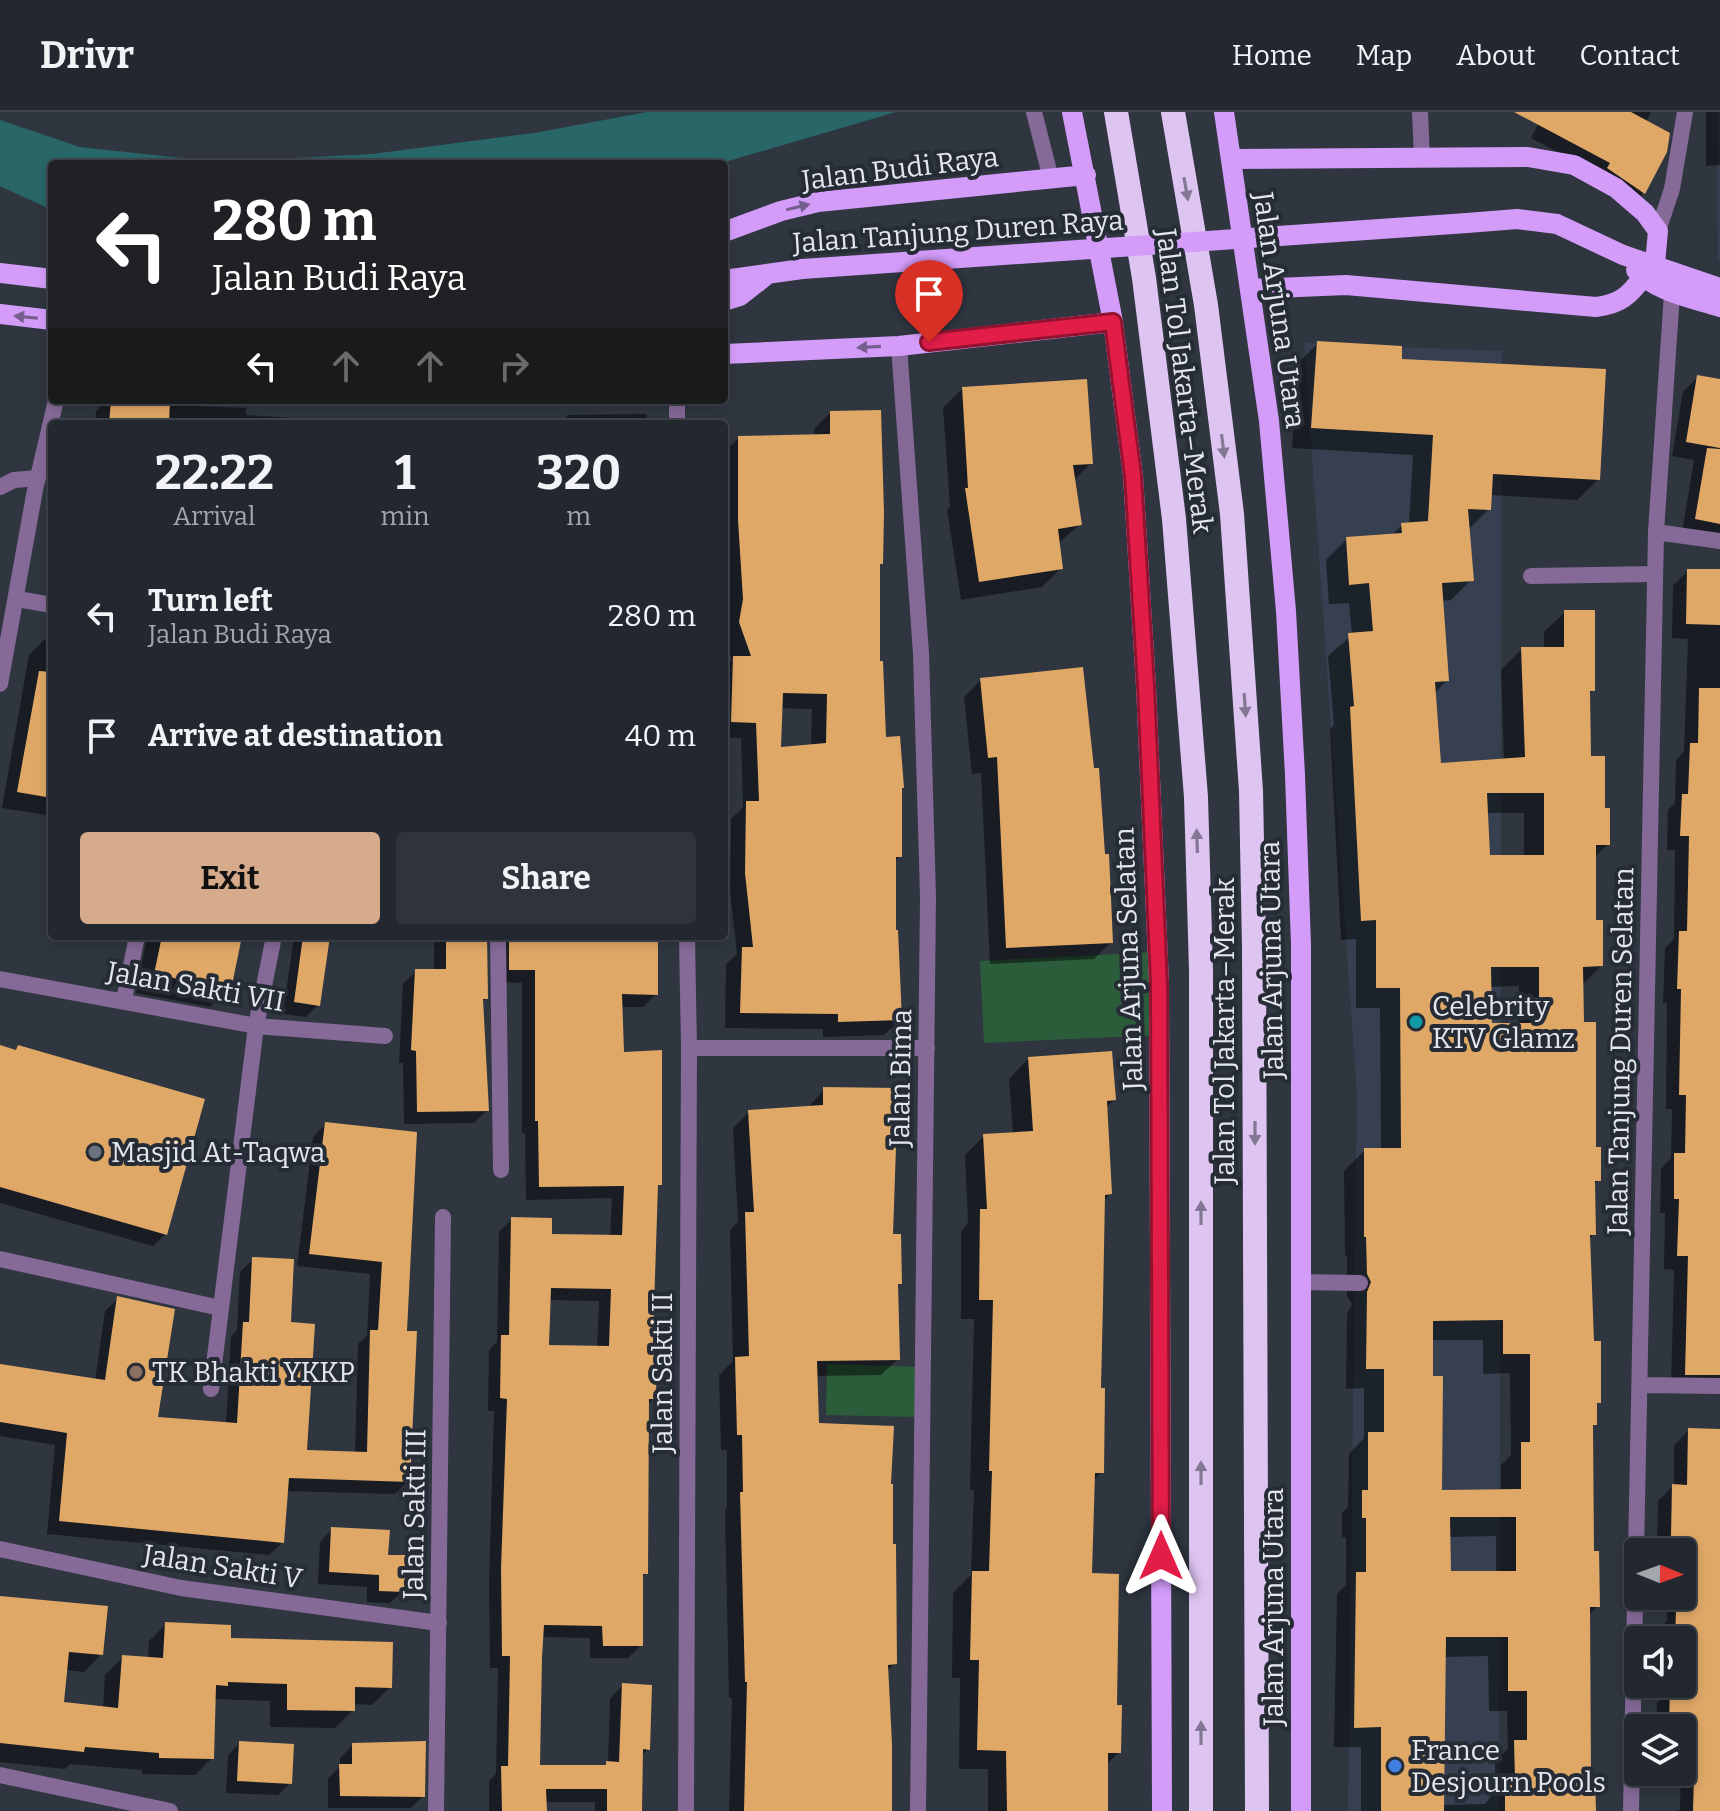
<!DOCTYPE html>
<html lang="en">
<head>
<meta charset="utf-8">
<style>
  :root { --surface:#232830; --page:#2f343c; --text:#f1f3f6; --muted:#a3a6ab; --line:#40444c; --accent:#d6ab8b }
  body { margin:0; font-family:Bitter,serif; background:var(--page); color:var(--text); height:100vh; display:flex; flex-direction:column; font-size:30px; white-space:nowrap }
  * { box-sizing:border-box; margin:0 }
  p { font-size:26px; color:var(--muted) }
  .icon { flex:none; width:44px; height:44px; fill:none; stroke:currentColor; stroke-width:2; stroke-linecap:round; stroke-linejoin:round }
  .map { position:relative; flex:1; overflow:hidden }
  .details { position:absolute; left:48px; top:308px; width:680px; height:520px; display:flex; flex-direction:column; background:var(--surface); border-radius:8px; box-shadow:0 4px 12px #0003,0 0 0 2px var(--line) }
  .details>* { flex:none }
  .banner { position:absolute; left:48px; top:48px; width:680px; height:244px; border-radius:8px; box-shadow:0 4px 12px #0003,0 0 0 2px var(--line); background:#202124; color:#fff; overflow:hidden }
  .needle { width:52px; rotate:91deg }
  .buttons { position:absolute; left:1624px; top:1426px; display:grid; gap:16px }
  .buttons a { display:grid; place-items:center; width:72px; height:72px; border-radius:8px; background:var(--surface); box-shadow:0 4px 12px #0003,0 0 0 2px var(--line); font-size:40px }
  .pin { position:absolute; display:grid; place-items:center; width:68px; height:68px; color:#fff; margin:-82px -34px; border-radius:50% 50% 50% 0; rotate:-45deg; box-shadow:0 0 8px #0007 }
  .pin .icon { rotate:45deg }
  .me { position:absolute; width:88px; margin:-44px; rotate:0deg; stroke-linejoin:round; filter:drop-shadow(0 0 6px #0008) }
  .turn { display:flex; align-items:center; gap:28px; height:168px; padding:0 32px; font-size:36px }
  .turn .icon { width:104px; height:104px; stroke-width:2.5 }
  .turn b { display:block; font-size:56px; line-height:68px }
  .lanes { display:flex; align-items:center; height:76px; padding:0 32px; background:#0003; justify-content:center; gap:40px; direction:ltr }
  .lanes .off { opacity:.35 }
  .eta { display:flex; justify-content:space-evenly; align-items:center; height:136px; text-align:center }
  .eta b { font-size:48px; font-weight:700; line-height:56px }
  .button { display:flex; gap:16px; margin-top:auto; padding:16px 32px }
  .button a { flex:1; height:92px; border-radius:8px; background:var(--accent); color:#111; font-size:32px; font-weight:700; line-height:92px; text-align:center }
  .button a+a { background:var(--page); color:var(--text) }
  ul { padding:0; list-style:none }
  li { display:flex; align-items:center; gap:24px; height:120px; padding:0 32px }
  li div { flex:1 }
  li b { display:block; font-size:30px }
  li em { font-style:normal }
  header { display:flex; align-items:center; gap:48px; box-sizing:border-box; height:112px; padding:0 40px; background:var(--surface); border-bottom:2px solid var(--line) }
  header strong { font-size:38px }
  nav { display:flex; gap:44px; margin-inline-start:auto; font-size:28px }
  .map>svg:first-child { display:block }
</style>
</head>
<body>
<header>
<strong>Drivr</strong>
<nav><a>Home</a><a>Map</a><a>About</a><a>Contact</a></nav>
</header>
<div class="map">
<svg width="1720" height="1699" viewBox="0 0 1720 1699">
  <rect width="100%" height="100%" fill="#2f3640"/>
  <path fill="#364050" d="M1717,0H1720V147H1718Z
    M1304,231L1502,239L1499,1699H1348L1357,983Z"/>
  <path fill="#2c5d3b" d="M1156,840L1160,923L984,931L980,849Z
    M827,1252L918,1255L916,1305L826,1303Z"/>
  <path fill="#286668" d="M647,0H896L718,52H52V98L0,74V8L80,35L218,50L372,42L534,21Z"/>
  <path fill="#0007" fill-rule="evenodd" d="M1544,0H1651L1646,10L1665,39L1643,81L1632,93L1600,63L1531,26Z
    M1706,0H1720V53L1706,54Z
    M1318,231L1400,249L1598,368L1577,388L1490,383L1489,397L1467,419L1471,468L1451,488L1441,489L1447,568L1434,582L1439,653L1504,649L1501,558L1522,537H1544V520L1565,500L1593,578L1588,583L1589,646L1603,698L1608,732L1594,746V810L1601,854L1582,873V912L1593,1037L1599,1068L1593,1074L1594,1122L1588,1128L1592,1231L1599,1290L1595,1294V1312L1591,1316L1592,1441L1598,1494L1588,1504L1589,1668L1594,1699H1361V1635H1334L1337,1482L1346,1473V1425H1342V1401L1348,1395L1349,1342L1364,1326V1276L1346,1277L1347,1202L1352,1192L1347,1184V1144H1345L1344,1059L1365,1038H1381L1380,896H1356V827L1341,828L1330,617L1334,613L1328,544L1352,523L1349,491L1329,492L1326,448L1347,427L1391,424L1402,413L1409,412L1413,343L1292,336L1297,252ZM1486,701H1524V745H1488ZM1519,874V913H1490L1489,875ZM1431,1228H1483V1262L1510,1261L1511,1343L1501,1353V1380H1440ZM1496,1424V1461H1449L1448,1425ZM1488,1544L1489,1599H1507L1508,1637L1495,1650V1679L1485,1692L1442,1693L1444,1545Z
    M1697,266L1720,270V428L1682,421L1694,348L1672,344L1683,280Z
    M962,277L1091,351L1074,368L1080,412L1058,432L1061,456L1042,475L961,488L947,397L950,394L943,296Z
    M108,288H168V293L246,296V303L309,307V312H95L96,299Z
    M830,301L881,451L878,454V551L884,627L900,677V744L894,750V820L900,908L884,923L823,925V917L725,916L726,852L737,842L730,778L731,707L743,695L741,626H724V556L732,548L724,527L728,504L724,440V340L739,326L815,324L814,317ZM780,596L812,597L811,634L779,637Z
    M647,302V312H559L568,303Z
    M1688,459H1720V1283L1705,1277L1671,1276L1674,1158L1664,1157L1665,1101H1660L1661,1057L1671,1046L1672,997H1666L1667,891H1663L1665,836L1674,827L1675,738H1667L1668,698L1675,691L1676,648L1684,639L1688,527L1672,526L1673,473Z
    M45,527L52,528V704L2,696L29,543Z
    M981,568L1111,830L1094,847L990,852L981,661L972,662L964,585Z
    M147,824H240L229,877L210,895L136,881Z
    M294,824H328L318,893L306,905L283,902Z
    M434,824H656V882L643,895H621L622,942L660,1072L656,1076L651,1228L654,1286L647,1294L646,1461L641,1466V1533L628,1546H590V1526L541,1525L538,1655H604L608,1651L610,1587L623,1573L648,1637L641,1644L640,1699H595V1690H545V1699H489V1669L496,1662L498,1556H490L489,1472L494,1299H488L489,1238L497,1230L499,1120L512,1107L550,1124L610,1125L612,1086L526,1088L525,1021H522V871L497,870L494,831L485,826L486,886L482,890L487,998L474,1011L404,1012L403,951H399L403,872L416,859H434ZM549,1188L599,1189L597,1236L547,1235Z
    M0,935L14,939L18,936L166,1122L153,1134L0,1091Z
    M1028,947L1114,988L1105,996L1110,1082L1103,1089L1099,1278L1102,1360L1092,1370L1090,1463L1115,1595L1119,1640L1106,1653V1699H988V1657H959L960,1566H952L953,1481L971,1463L974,1378H970L974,1207H961V1119L968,1111L965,1043L984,1024L1013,1022L1009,967Z
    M824,977L891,1124L900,1171L896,1175L898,1247L881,1263L816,1264L817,1313L889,1374L895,1551L886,1560L891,1699H729L732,1586H729L725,1398L727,1395V1338H721L719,1263L733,1249L730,1118L738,1110L733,1016L749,1000L808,996Z
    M326,1012L415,1022L404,1221L408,1369L395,1382L286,1379L282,1431L269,1443L47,1422L55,1333L0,1324V1254L95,1269L105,1199L118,1187L156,1306L226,1312L231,1224L237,1218L240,1160L253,1147L289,1212L305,1340L355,1342L358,1232L367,1224L370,1162L297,1154L313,1025Z
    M1689,1318L1720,1319V1699H1675L1680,1698L1682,1616H1656L1657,1591L1661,1587V1572H1682V1528H1662V1514L1667,1509L1668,1484H1682V1440L1657,1438L1658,1389L1674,1373V1333Z
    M332,1417L386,1444L403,1479L390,1491L367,1490V1475L318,1472L320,1430Z
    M0,1486L101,1542L84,1560L65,1558L62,1592L103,1596L105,1563L123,1545L148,1547L149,1529L166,1512L390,1575L372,1593L353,1592V1598L335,1616L270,1615V1589L213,1587L212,1646L195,1663L142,1662V1658L70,1652L65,1657L0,1650Z
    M240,1631L290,1671L278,1683L226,1681L228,1643Z
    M353,1633L423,1684L411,1696H328V1667L340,1654V1646Z"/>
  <path fill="#e0a867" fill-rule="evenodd" d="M1514,0H1631L1670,21L1667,40L1645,82L1607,56L1610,51Z
    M1317,229L1402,234V247L1606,257L1600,368L1493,362L1491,398L1468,397L1474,469L1442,471L1449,569L1435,570L1441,651L1525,645L1521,535H1564V498H1595V579H1590L1591,644H1605V696H1610V733H1596V808H1603V854L1583,855L1584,910H1596V1035H1601V1069H1595L1596,1123H1590L1594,1229H1601V1291H1597V1313H1593L1594,1439H1599L1600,1495H1590L1591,1666H1595L1596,1699H1505V1667H1515L1514,1628H1527V1579H1508V1525H1446L1444,1699H1381V1615L1354,1616L1356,1460H1366V1406H1362V1378H1368V1320H1384V1257H1366L1367,1180L1371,1170L1367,1162L1366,1125H1364V1036H1401L1400,876H1376V808L1361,809L1350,595L1354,594L1348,521L1373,519L1369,471L1349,473L1346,425L1402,421L1401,411L1428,409L1433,323L1311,316ZM1487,681H1544V743H1490ZM1491,855H1539V911H1492ZM1503,1208V1242H1530V1330H1521V1377L1442,1378L1443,1264H1433V1209ZM1450,1405H1516V1459H1451Z
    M1697,263L1720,267V336L1686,330Z
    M1087,267L1093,352L1073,353L1082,413L1058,417L1063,457L979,470L965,376H968L962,275Z
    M111,288H170L169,312H109Z
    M881,298L884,400L883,452H880V549H883L886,625L900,624L904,676H902V745H896V818H898L902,908L838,910V902L740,901L742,835H753L745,761L746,689H759L756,611L731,610L733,544H751L739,510L743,487L738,408V324L830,322V299ZM783,581L827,582L826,631L781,635Z
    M1707,336L1720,337V412L1695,407Z
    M1687,457H1720V513L1686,512Z
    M1083,555L1094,656H1099L1105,742H1109L1113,831L1006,836L997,645L988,646L980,566Z
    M39,559L52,560V686L17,680Z
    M1699,576H1720V1263H1685L1688,1144H1677L1679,1087H1674V1041H1685L1686,983H1679L1681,877H1677L1679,819H1687L1689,724H1680L1682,682H1688L1690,631H1698Z
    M162,824H242L231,878L154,862Z
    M303,824H330L320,894L294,890Z
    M446,824H487L488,887H483L489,999L417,1000L416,939L411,938L415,857H446Z
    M509,824H585V828L658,829V883L622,882L624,940L662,938V1073H658L653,1226L657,1227L656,1287H649L648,1462H643V1534H603L602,1514L544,1513L542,1545L540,1653H606V1649L619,1650L622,1571L652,1573L650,1638L643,1637L642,1699H607V1677H546L547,1699H502L501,1654H508L510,1544H502L501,1457L507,1287L500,1286L501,1223H509L511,1105L552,1106V1122L622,1123L624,1074L539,1075L538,1009H535V858H509ZM551,1176L611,1177L609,1234L549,1233Z
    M0,933L16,938L18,933L205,987L167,1123L0,1075Z
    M1112,939L1116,988L1107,989L1112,1082L1105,1083L1103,1189L1101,1276H1105L1104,1361H1095L1092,1461L1119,1462L1117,1593H1122L1121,1641H1108V1699H1007L1006,1639L977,1638L979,1548H970L972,1459H989L992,1359H989L993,1188H979L980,1097H987L983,1022L1033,1019L1028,945Z
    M823,975L898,976L893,1122H901L902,1172H898L900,1248L817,1249L819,1311L894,1314L891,1372H893V1432H896L897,1552L888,1553L892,1632V1699H744L747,1570H745L740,1380H743L742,1323H737L735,1245L749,1244L745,1100H754L748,998L823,993Z
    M325,1010L417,1020L407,1219H417L410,1370L289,1366L284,1431L59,1409L67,1321L0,1310V1252L105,1268L117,1184L175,1197L158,1305L237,1311L243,1210H249L252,1145L294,1147L291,1210L315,1212L307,1338L367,1340L370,1218H378L382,1150L309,1142Z
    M1688,1316L1720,1317V1699H1693L1695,1629H1682V1616H1669L1670,1575H1682V1528H1675L1676,1498H1682V1424H1671L1672,1372L1687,1373Z
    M331,1415L390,1418L388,1443H406L405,1480L379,1479V1463L329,1460Z
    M0,1484L108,1494L103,1543L69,1540L64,1590L118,1596L122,1543L163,1546L165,1510L231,1513V1526L393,1530L392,1576L355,1575V1599L287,1598V1572L228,1570V1574L216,1573L214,1647L159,1646V1641L85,1635L84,1640L0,1631Z
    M239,1629L294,1632L292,1672L237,1669Z
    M426,1629L425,1685L340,1684L339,1652H352V1631Z"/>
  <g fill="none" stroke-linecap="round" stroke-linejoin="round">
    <path stroke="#856a97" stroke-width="16" d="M1034,0L1051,67
      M1420,0L1422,47
      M0,375L14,368L38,366
      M1531,464L1655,462
      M0,1147L220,1196
      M1299,1170L1360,1171"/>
    <path stroke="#856a97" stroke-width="16" d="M1658,119L1672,77L1685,0
      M899,234L921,541L928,785L918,1699
      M677,312V288
      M1656,420L1720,429
      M17,487L52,493
      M0,572L35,378L56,288
      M498,824L501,1058
      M0,867L256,914L385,924
      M124,888L137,824
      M689,936H927
      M1640,1273L1720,1274
      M211,1277L256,914L274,824
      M0,1437L181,1476L439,1511
      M0,1663L170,1699
      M436,1699L443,1105
      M686,1699L689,936L687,824
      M1631,1699L1656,420L1672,181"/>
    <path stroke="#d39cf9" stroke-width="20" d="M1072,0L1113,210L1133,364L1146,574L1159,871L1162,1699
      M1224,0L1269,309L1286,499L1295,663L1301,833V1699
      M1232,47L1528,45L1574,53L1616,76L1645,101L1658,119L1655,152
      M1467,111L1517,107L1557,112L1623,143L1720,176
      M724,120L781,99L818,90L1086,63
      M1636,158C1657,180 1692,186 1720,195
      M0,161L52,167
      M724,168L802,157
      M1250,177L1346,173L1596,195C1620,192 1629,184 1643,165
      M724,189L740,184L768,162
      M0,202L52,208
      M724,242L899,234L1113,210"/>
    <path stroke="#dec5f1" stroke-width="24" d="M1116,0L1144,166L1174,407L1196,685L1201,859V1699
      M1173,0L1206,193L1232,402L1251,679L1254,836L1257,1699"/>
    <path stroke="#d39cf9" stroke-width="20" d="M802,157L1467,111"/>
  </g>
  <defs><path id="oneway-solid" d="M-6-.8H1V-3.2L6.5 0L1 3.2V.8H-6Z" transform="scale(2)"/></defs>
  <g fill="#827894">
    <use href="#oneway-solid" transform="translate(1186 77) rotate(80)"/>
    <use href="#oneway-solid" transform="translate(1223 334) rotate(83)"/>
    <use href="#oneway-solid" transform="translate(1245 593) rotate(86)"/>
    <use href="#oneway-solid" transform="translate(1197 729) rotate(-92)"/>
    <use href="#oneway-solid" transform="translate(1255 1021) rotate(90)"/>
    <use href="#oneway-solid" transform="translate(1201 1101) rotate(-90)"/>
    <use href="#oneway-solid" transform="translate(1201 1361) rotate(-90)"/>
    <use href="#oneway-solid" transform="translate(1201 1621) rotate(-90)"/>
  </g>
  <g fill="#745e8e">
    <use href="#oneway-solid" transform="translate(798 95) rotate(-13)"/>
    <use href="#oneway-solid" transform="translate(26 205) rotate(-174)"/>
    <use href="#oneway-solid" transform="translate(869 235) rotate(177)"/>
  </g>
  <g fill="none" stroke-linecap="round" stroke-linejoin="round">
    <g stroke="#92132f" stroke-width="20">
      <path id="route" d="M929,230L1113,210L1133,364L1146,574L1159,871L1161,1444"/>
    </g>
    <use href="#route" stroke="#e11d48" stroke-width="14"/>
  </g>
  <circle fill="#0f9aa8" stroke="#262c36" stroke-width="3" cx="1416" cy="910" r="8"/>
  <circle fill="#6b7280" stroke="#262c36" stroke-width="3" cx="95" cy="1040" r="8"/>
  <circle fill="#8d6e63" stroke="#262c36" stroke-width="3" cx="136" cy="1260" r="8"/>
  <circle fill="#3f7fe0" stroke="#262c36" stroke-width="3" cx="1395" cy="1654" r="8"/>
  <g text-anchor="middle" stroke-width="8" stroke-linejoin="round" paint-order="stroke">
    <g font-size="28" fill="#e2e6ed" stroke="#262c36">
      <text transform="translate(900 56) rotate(-7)" y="10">Jalan Budi Raya</text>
      <text transform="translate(958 119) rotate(-4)" y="10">Jalan Tanjung Duren Raya</text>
      <text transform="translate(1280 198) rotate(82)" y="10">Jalan Arjuna Utara</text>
      <text transform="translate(1185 269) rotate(83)" y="10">Jalan Tol Jakarta–Merak</text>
      <text transform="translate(1128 847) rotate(-92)" y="10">Jalan Arjuna Selatan</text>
      <text transform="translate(1271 848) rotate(-91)" y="10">Jalan Arjuna Utara</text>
      <text transform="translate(196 874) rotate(10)" y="10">Jalan Sakti VII</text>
      <text transform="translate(1224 919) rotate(-90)" y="10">Jalan Tol Jakarta–Merak</text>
      <text transform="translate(1620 939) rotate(-89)" y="10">Jalan Tanjung Duren Selatan</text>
      <text transform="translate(900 966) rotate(-89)" y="10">Jalan Bima</text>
      <text transform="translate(662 1261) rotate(-90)" y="10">Jalan Sakti II</text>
      <text transform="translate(414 1402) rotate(-89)" y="10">Jalan Sakti III</text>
      <text transform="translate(223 1454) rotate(9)" y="10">Jalan Sakti V</text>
      <text transform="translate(1273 1495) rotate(-90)" y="10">Jalan Arjuna Utara</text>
    </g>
    <g font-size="28" fill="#e2e6ed" stroke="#262c36" text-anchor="start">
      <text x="1432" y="904">Celebrity<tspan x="1432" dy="32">KTV Glamz</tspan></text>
      <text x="111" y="1050">Masjid At-Taqwa</text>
      <text x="152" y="1270">TK Bhakti YKKP</text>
      <text x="1411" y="1648">France<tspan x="1411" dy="32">Desjourn Pools</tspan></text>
    </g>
  </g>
</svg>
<div class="buttons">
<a><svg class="needle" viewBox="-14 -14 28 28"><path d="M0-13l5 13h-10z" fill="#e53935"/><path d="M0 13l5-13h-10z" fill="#a3a6ab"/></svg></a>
<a><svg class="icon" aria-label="sound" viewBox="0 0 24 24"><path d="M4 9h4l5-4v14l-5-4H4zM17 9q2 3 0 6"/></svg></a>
<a><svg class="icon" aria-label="layers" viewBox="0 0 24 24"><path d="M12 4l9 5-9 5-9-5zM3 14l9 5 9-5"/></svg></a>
</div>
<div class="pin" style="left:929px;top:230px;background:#d93025"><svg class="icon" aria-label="arrive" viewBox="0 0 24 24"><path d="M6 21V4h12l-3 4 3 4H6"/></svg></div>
<svg class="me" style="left:1161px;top:1444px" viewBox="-20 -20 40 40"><path d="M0-17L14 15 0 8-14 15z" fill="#e11d48" stroke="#fff" stroke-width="4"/></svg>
<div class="banner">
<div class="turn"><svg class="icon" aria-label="left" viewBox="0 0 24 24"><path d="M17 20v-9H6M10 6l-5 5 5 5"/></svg><div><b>280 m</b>Jalan Budi Raya</div></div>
<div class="lanes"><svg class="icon" aria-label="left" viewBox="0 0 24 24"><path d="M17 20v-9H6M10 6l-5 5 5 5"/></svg><svg class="icon off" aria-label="ahead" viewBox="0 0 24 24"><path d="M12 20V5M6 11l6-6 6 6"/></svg><svg class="icon off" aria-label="ahead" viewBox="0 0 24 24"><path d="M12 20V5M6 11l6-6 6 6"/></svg><svg class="icon off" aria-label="right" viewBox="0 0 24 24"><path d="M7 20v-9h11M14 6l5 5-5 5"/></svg></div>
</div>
<section class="details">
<div class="eta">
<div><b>22:22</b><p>Arrival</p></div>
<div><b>1</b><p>min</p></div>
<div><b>320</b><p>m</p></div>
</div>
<ul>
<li><svg class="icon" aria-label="left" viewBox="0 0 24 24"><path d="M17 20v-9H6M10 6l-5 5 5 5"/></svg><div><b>Turn left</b><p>Jalan Budi Raya</p></div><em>280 m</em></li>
<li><svg class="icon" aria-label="arrive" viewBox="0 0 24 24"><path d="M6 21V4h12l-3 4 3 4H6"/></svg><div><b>Arrive at destination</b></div><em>40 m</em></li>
</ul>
<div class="button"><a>Exit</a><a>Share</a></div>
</section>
</div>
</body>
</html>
